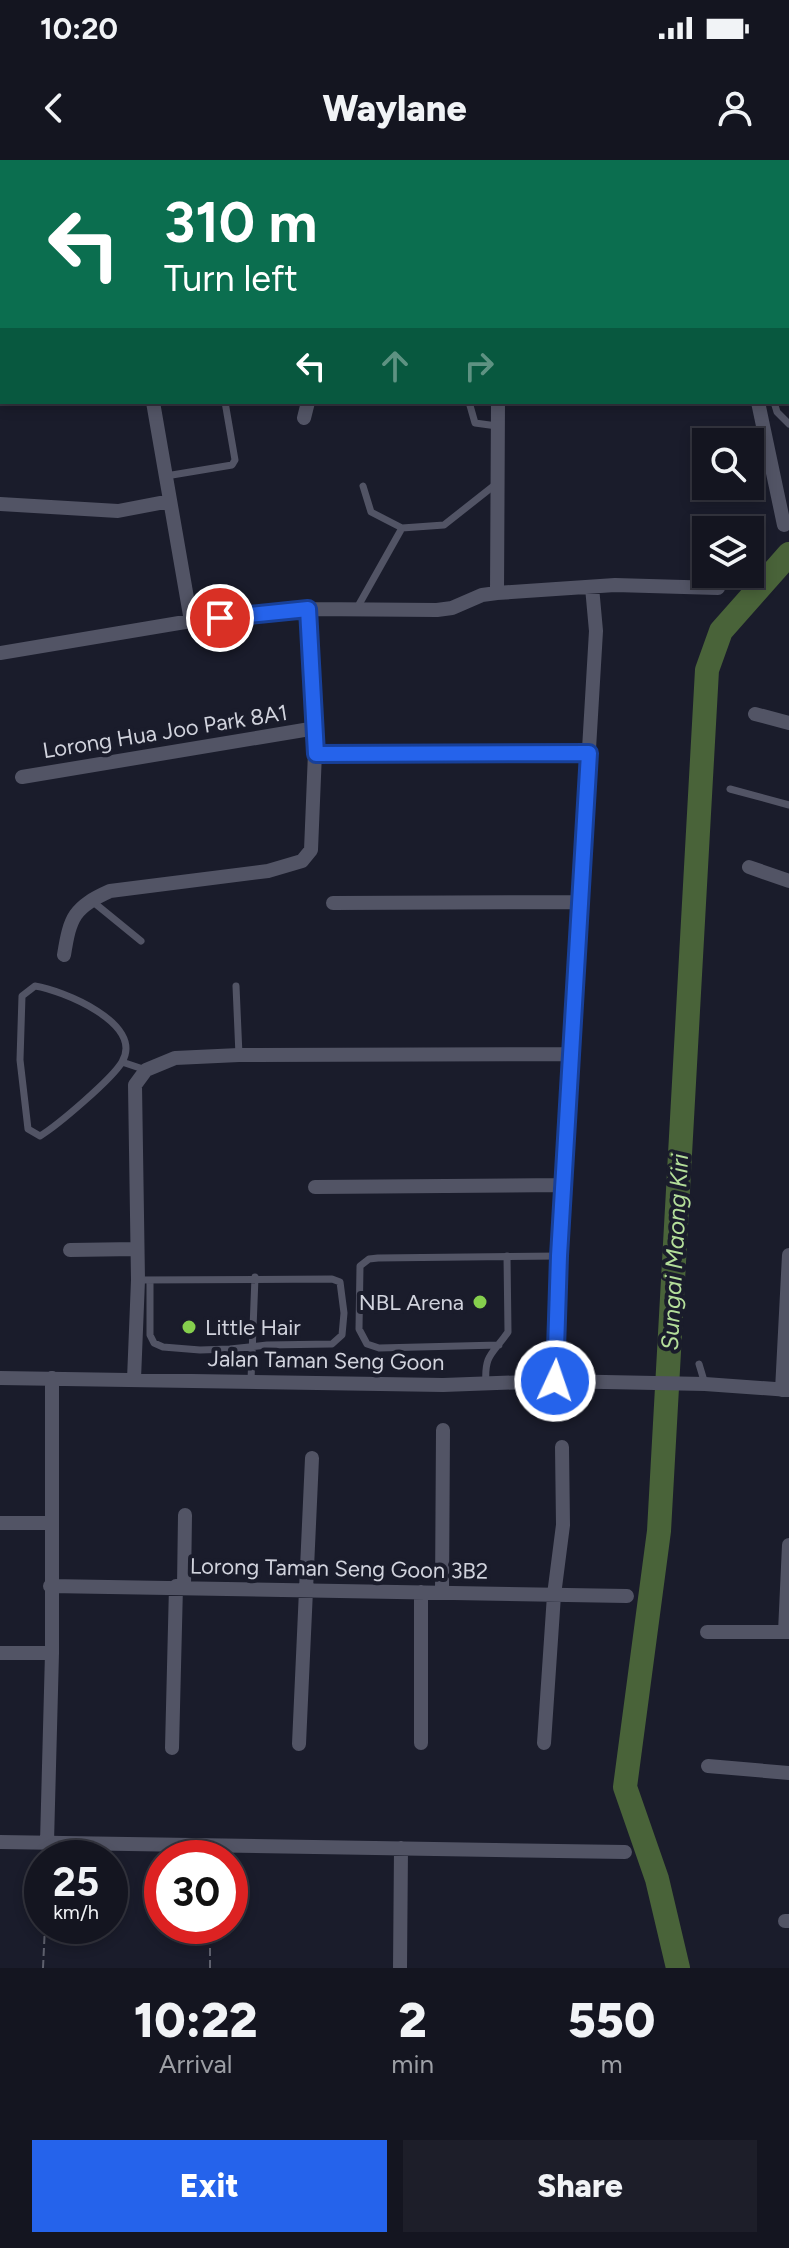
<!DOCTYPE html>
<html lang="en">
<head>
<meta charset="utf-8">
<style>
  :root { --surface:#141520; --page:#1d1e29; --text:#f1f3f6; --muted:#9d9fa5; --line:#33343e; --accent:#2563eb }
  body { margin:0; font-family:Figtree,sans-serif; background:var(--page); color:var(--text); height:100vh; display:flex; flex-direction:column; font-size:30px; white-space:nowrap }
  * { box-sizing:border-box; margin:0 }
  p { font-size:26px; color:var(--muted) }
  .icon { flex:none; width:44px; height:44px; fill:none; stroke:currentColor; stroke-width:2; stroke-linecap:round; stroke-linejoin:round }
  .map { position:relative; height:1808px; overflow:hidden }
  .panel { display:flex; flex-direction:column; background:var(--surface); flex:1 }
  .panel>* { flex:none }
  .guide { position:absolute; left:0px; top:0px; width:790px; height:244px; box-shadow:0 4px 12px #0003,0 0 0 2px var(--line); background:#0b6e4f; color:#fff; overflow:hidden }
  .fabs { position:absolute; left:692px; top:268px; display:grid; gap:16px }
  .fabs a { display:grid; place-items:center; width:72px; height:72px; border-radius:0px; background:var(--surface); box-shadow:0 4px 12px #0003,0 0 0 2px var(--line); font-size:40px }
  .speed { position:absolute; left:24px; top:1680px; display:flex; gap:16px; font-size:40px; font-weight:700; text-align:center }
  .speed>* { display:grid; place-content:center; width:104px; height:104px; border-radius:50%; background:var(--surface); box-shadow:0 4px 12px #0003,0 0 0 2px var(--line); line-height:1 }
  .speed small { font-size:20px; font-weight:400 }
  .speed .limit { border:12px solid #d22; background:#fff; color:#111 }
  .pin { position:absolute; display:grid; place-items:center; width:68px; height:68px; color:#fff; margin:-34px; border:4px solid #fff; border-radius:50%; box-shadow:0 2px 8px #0007 }
  .me { position:absolute; width:88px; margin:-44px; rotate:3deg; stroke-linejoin:round; filter:drop-shadow(0 0 6px #0008) }
  .turn { display:flex; align-items:center; gap:28px; height:168px; padding:0 32px; font-size:36px }
  .turn .icon { width:104px; height:104px; stroke-width:2.5 }
  .turn b { display:block; font-size:56px; line-height:68px }
  .lanes { display:flex; align-items:center; height:76px; padding:0 32px; background:#0003; justify-content:center; gap:40px; direction:ltr }
  .lanes .off { opacity:.35 }
  .eta { display:flex; justify-content:space-evenly; align-items:center; height:136px; text-align:center }
  .eta b { font-size:48px; font-weight:800; line-height:56px }
  .button { display:flex; gap:16px; margin-top:auto; padding:16px 32px }
  .button a { flex:1; height:92px; border-radius:0px; background:var(--accent); color:#fff; font-size:32px; font-weight:800; line-height:92px; text-align:center }
  .button a+a { background:var(--page); color:var(--text) }
  .status { display:flex; justify-content:space-between; align-items:center; height:56px; padding:0 40px; background:var(--surface); direction:ltr }
  .status svg { height:22px; fill:currentColor }
  header { display:flex; justify-content:space-between; align-items:center; height:104px; padding:0 32px; background:var(--surface); font-size:36px; font-weight:800 }
  .map>svg:first-child { display:block }
</style>
</head>
<body>
<div class="status"><b>10:20</b><svg viewBox="0 0 49 12"><path d="M0 12V9h3v3zM5 12V6h3v6zM10 12V3h3v9zM15 12V0h3v12zM26 1h20v11H26zM47 4h2v5h-2z"/></svg></div>
<header><svg class="icon" aria-label="back" viewBox="0 0 24 24"><path d="M15 5l-7 7 7 7"/></svg>Waylane<svg class="icon" aria-label="person" viewBox="0 0 24 24"><circle cx="12" cy="8" r="4"/><path d="M4 21q1-7 8-7t8 7"/></svg></header>
<div class="map">
<svg width="789" height="1808" viewBox="0 0 789 1808">
  <rect width="100%" height="100%" fill="#1a1c2b"/>
  <g fill="none" stroke-linecap="round" stroke-linejoin="round">
    <path stroke="#496339" stroke-width="24" d="M678,1808L657,1719L625,1627L659,1371L707,510L721,471L789,394"/>
    <path stroke="#5e606d" stroke-width="2" stroke-dasharray="8 4" stroke-linecap="butt" d="M43,1808L45,1766
      M210,1808V1766"/>
    <path stroke="#525465" stroke-width="7" d="M596,0L598,2
      M425,2V0
      M455,2L457,0
      M612,2L613,0
      M788,188H789
      M469,242L475,263L497,266
      M774,242L777,252L789,264
      M166,316L232,305L235,300L225,242
      M363,326L371,352L402,368
      M357,448L402,368L444,365L496,324
      M730,629L789,645
      M92,741L141,781
      M35,826C61,830 145,863 122,902C112,919 58,965 40,976L28,969L20,900L22,836Z
      M236,826L239,895
      M122,902L146,910
      M138,1120L332,1119L340,1122L344,1153L342,1175L332,1184L267,1185L230,1189L200,1190L163,1187L154,1183L150,1175V1120
      M499,1185L379,1188L367,1184L359,1169L360,1106L369,1099L378,1098L559,1096
      M699,1204L705,1224
      M251,1220L255,1117
      M486,1223C484,1194 493,1194 508,1172L507,1096"/>
    <path stroke="#525465" stroke-width="14" d="M82,0L93,2
      M350,0L354,2
      M122,2L123,0
      M329,2L330,0
      M0,61L2,62
      M0,197H2
      M153,242L191,461
      M758,242L784,365
      M304,258L308,242
      M0,344L118,351L170,341
      M497,433L498,242
      M0,493L191,461L308,449L437,450L452,448L482,435L497,433L615,425L718,428
      M755,554L789,563
      M316,594L589,593
      M22,617L316,568
      M749,707L789,721
      M333,743L581,742
      M64,795C70,757 74,747 110,731L268,711L302,701L311,690L316,568L308,449
      M315,1027L564,1025
      M70,1090L136,1089
      M0,1218L443,1225L555,1221L705,1224L789,1230
      M134,1219L138,1120L135,925L146,910L175,898L239,895L573,894
      M555,1221L559,1096L596,471L592,427
      M782,1230L789,1095
      M0,1363H50
      M50,1426L627,1436
      M184,1426L185,1355
      M442,1433L443,1270
      M707,1472H789
      M785,1472L789,1385
      M0,1493H52
      M421,1583V1432
      M544,1583L554,1435L563,1365L562,1287
      M299,1584L312,1298
      M172,1588L176,1426
      M708,1606L789,1613
      M0,1682L625,1692
      M47,1682L52,1493V1218
      M785,1761H789
      M400,1808L401,1688"/>
    <path stroke="#525465" stroke-width="18" d="M651,0L653,2
      M686,0L688,2
      M788,93L789,94
      M788,128L789,129"/>
  </g>
  <g fill="none" stroke-linecap="round" stroke-linejoin="round">
    <g stroke="#184099" stroke-width="20">
      <path id="route" d="M220,458L308,449L316,594L589,593L559,1096L555,1221"/>
    </g>
    <use href="#route" stroke="#2563eb" stroke-width="14"/>
  </g>
  <g fill="#85cf4d" stroke="#1a1c2b" stroke-width="3">
    <circle cx="480" cy="1142" r="8"/>
    <circle cx="189" cy="1167" r="8"/>
  </g>
  <g text-anchor="middle" stroke-width="8" stroke-linejoin="round" paint-order="stroke">
    <g font-size="22" fill="#d1d3dd" stroke="#1a1c2b">
      <text transform="translate(165 571) rotate(-9)" y="8">Lorong Hua Joo Park 8A1</text>
      <text transform="translate(326 1200) rotate(1)" y="8">Jalan Taman Seng Goon</text>
      <text transform="translate(339 1408) rotate(1)" y="8">Lorong Taman Seng Goon 3B2</text>
    </g>
    <g font-size="22" fill="#d1d3dd" stroke="#1a1c2b" text-anchor="end">
      <text x="464" y="1150">NBL Arena</text>
      <text x="205" y="1175" text-anchor="start">Little Hair</text>
    </g>
    <g font-size="24" font-style="italic" fill="#b4de9a" stroke="#1a1c2b">
      <text transform="translate(675 1092) rotate(-87)" y="8">Sungai Maong Kiri</text>
    </g>
  </g>
</svg>
<div class="fabs">
<a><svg class="icon" aria-label="search" viewBox="0 0 24 24"><circle cx="10" cy="10" r="6"/><path d="M15 15l6 6"/></svg></a>
<a><svg class="icon" aria-label="layers" viewBox="0 0 24 24"><path d="M12 4l9 5-9 5-9-5zM3 14l9 5 9-5"/></svg></a>
</div>
<div class="speed"><div>25<small>km/h</small></div><div class="limit">30</div></div>
<div class="pin" style="left:220px;top:458px;background:#d93025"><svg class="icon" aria-label="arrive" viewBox="0 0 24 24"><path d="M6 21V4h12l-3 4 3 4H6"/></svg></div>
<svg class="me" style="left:555px;top:1221px" viewBox="-20 -20 40 40"><circle r="17" fill="#2563eb" stroke="#fff" stroke-width="3"/><path d="M0-11L8 9 0 5-8 9z" fill="#fff"/></svg>
<div class="guide">
<div class="turn"><svg class="icon" aria-label="left" viewBox="0 0 24 24"><path d="M17 20v-9H6M10 6l-5 5 5 5"/></svg><div><b>310 m</b>Turn left</div></div>
<div class="lanes"><svg class="icon" aria-label="left" viewBox="0 0 24 24"><path d="M17 20v-9H6M10 6l-5 5 5 5"/></svg><svg class="icon off" aria-label="ahead" viewBox="0 0 24 24"><path d="M12 20V5M6 11l6-6 6 6"/></svg><svg class="icon off" aria-label="right" viewBox="0 0 24 24"><path d="M7 20v-9h11M14 6l5 5-5 5"/></svg></div>
</div>
</div>
<section class="panel">
<div class="eta">
<div><b>10:22</b><p>Arrival</p></div>
<div><b>2</b><p>min</p></div>
<div><b>550</b><p>m</p></div>
</div>
<div class="button"><a>Exit</a><a>Share</a></div>
</section>
</body>
</html>
